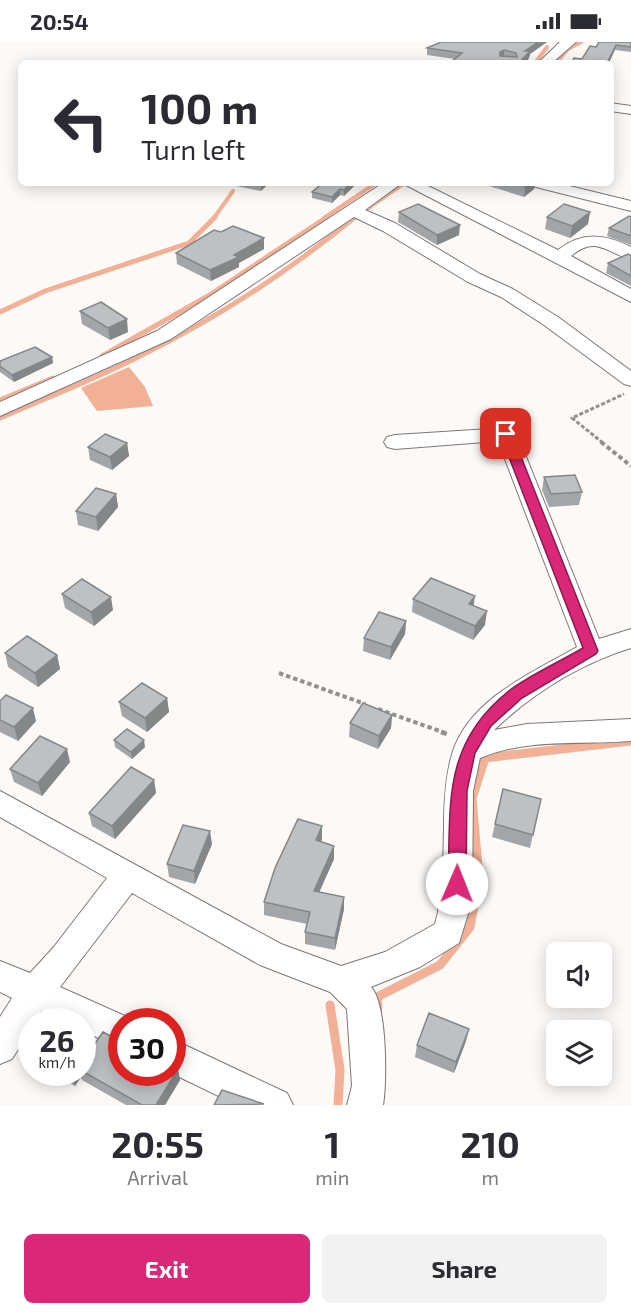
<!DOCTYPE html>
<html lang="en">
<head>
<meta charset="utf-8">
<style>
  :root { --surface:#fff; --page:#f2f2f3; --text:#2b2b33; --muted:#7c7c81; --accent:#db2777 }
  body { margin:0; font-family:"Exo 2",sans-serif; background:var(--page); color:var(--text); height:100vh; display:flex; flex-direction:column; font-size:22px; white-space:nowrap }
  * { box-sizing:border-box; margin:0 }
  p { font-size:20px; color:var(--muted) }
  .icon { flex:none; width:33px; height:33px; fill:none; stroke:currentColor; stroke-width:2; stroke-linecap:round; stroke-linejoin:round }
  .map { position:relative; height:1063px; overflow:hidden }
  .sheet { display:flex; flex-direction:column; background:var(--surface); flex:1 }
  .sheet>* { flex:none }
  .banner { position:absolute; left:18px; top:18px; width:596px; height:126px; border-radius:9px; box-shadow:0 3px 15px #0003; background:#fff; color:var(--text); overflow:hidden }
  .tools { position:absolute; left:546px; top:900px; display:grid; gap:12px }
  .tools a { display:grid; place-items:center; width:66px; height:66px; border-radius:9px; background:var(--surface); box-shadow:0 3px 15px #0003; font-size:30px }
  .speed { position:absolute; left:18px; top:966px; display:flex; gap:12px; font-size:30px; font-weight:700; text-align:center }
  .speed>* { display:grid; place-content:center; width:78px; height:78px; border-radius:50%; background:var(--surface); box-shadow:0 3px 15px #0003; line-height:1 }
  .speed small { font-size:15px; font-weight:400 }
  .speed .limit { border:9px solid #d22; background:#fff; color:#111 }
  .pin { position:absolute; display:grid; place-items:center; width:51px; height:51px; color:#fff; margin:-26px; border-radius:12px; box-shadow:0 3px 9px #0006 }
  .me { position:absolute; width:66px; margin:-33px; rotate:1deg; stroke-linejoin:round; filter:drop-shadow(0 0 4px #0008) }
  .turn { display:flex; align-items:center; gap:21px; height:126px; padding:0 24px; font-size:27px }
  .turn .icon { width:78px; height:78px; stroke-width:2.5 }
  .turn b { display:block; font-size:42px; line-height:51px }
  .eta { display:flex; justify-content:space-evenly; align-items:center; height:102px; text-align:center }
  .eta b { font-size:36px; font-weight:700; line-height:42px }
  .button { display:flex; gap:12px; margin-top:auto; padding:12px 24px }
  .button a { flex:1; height:69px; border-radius:9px; background:var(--accent); color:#fff; font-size:24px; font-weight:700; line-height:69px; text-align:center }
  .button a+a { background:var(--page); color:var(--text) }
  .status { display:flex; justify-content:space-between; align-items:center; height:42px; padding:0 30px; background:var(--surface); direction:ltr }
  .status svg { height:16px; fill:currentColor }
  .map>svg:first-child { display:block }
</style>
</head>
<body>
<div class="status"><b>20:54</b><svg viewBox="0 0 49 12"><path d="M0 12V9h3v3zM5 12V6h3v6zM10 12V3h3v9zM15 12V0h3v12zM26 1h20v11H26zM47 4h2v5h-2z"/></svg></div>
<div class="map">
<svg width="631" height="1063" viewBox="0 0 631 1063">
  <rect width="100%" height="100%" fill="#fdf9f7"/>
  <path fill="#f2b196" d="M129,325L145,345L153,364L97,369L81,346Z"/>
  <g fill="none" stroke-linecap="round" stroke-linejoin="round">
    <path stroke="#f2b196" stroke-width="4" d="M535,21L547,5
      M556,21L568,7L581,0
      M364,169L403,142
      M214,176L233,149
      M324,176L376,141
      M354,176L356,174"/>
    <path stroke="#f2b196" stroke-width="5" d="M0,270L45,249L189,201L215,175
      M102,314L208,254L327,175
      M0,358L53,336
      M0,376C46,356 93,338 138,315C216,277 288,230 355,175"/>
    <path stroke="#f2b196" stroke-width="9" d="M330,963L340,1028L338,1063
      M378,965L377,955L440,923L470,885L479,837L472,756L485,716L631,699"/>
    <g stroke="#7c7877" stroke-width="2">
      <path id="minor" d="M560,0H576L552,21H538Z
        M610,61L631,64V72L610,69Z
        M383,141H402L365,168L395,181L480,232L513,247L558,275L631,329V344L624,342L544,283L501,255L468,240L383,189L354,175L171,297L0,374V360L157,289Z
        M402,141H422L558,208C582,189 605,192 631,205V217C605,211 597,193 571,214L631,247V260Z
        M530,141H557L631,159V169L532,144Z
        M506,386L513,387L517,392L599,597L631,587V606C580,622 533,651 494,688L527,682L631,677V699C581,703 527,696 480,716L473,749L472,859L459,901L420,925L371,945C387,961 387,1041 383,1063H347L352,1044L347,967L330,950L260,923L132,851L60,945L134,978L122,980V1006L82,989V980H63L41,969L35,980H32V985L12,1017L0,1022V975L12,956L0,950V919L30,931L53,906L107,836L0,775V749L281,902L341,924L385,910L435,882C444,851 443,819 444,787C444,761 445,734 453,709C471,656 532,631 577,605L498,399L395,407L387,405L384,400L387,395L395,393Z
        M172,997L287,1051L293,1063H237L169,1030H172Z"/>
    </g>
    <path stroke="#93908f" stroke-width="3" stroke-dasharray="4 2" stroke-linecap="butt" d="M603,401L572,376L624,352"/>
    <path stroke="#93908f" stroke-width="4" stroke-dasharray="4.5 3" stroke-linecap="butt" d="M601,400L631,424
      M279,631L365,662
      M378,667L445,691"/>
    <path stroke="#93908f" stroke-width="4.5" stroke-dasharray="6 4" stroke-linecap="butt" d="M441,690L450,693"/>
    <use href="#minor" fill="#fff" fill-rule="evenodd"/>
  </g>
  <path fill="#a3a6a8" d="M441,0H547L530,12L529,16L525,21H450L455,17L427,13V6Z
    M631,0V10L615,8L582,17L596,5Z
    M220,141H269L261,149Z
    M323,141H357L344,154L340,153L332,161L312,156V150Z
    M486,141H535L534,147L524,155L486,143Z
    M399,170L459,193L437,203L398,180Z
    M590,170L588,182L570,196L545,187L547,175Z
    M631,175V203L607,194L609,186Z
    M221,190L264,196V207L239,221V225L211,239L177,222L176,211Z
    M631,214V244L606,231L608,221Z
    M80,269L128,290L110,298L82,282Z
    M52,315L53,321L14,340L0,330V319Z
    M127,401L129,414L112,428L90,418L88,405Z
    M544,435L582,450L579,463L549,465L542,448Z
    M116,452L118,465L98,489L78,483L76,469Z
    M62,552L113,568L94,584L65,566Z
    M413,557L474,564L485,583L473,598L412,570Z
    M406,579L405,592L390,618L363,609L364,596Z
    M5,611L57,613L60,627L38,645L8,625Z
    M167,656L169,670L147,690L122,674L119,660Z
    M0,659L36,679L18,699L0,690Z
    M392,673L391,686L378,707L349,695L350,681Z
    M114,698L145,705L132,717L115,705Z
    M70,720L42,754L14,740L10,727Z
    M154,738L156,751L115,797L92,784L89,771Z
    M541,757L530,806L492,795L495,782Z
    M322,797L321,800L334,804V817L319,850L344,867L335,908L305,902V890L307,882L264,873V860Z
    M212,802L195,842L169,835L167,822Z
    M466,999L454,1031L415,1015L417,1003Z
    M122,1000L178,1027L180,1038L165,1063H126L82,1038L81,1035L75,1044L51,1030H82V1018L84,1019Z"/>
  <path fill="#848788" d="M538,0H547L530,12L529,16L525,21H519L525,9Z
    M616,3L615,8L609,21H607Z
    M504,8V15L499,17L500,10Z
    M261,141H269L261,149Z
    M351,141H357L344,154V148Z
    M529,141H535L534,147L524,155L525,144Z
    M340,147V153L332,161V155Z
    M590,170L588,182L570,196L572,184Z
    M460,183L459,193L437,203V193Z
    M264,196V207L239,221V225L211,239L210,228L234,213Z
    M127,277L128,290L110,298L108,286Z
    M52,315L53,321L14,340L12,333Z
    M127,401L129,414L112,428L110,415Z
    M116,452L118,465L98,489L96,475Z
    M475,554L473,568L469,562Z
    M111,555L113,568L94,584L91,570Z
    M487,569L485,583L473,598L475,584Z
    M406,579L405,592L390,618L391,605Z
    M57,613L60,627L38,645L35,631Z
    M167,656L169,670L147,690L145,676Z
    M33,666L36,679L18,699L14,685Z
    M392,673L391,686L378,707L379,694Z
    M144,698L145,705L132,717L131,710Z
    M67,707L70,720L42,754L38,741Z
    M154,738L156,751L115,797L112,784Z
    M322,784V797L316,811V798Z
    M210,789L212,802L195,842L194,829Z
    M334,804V817L314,862V849Z
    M344,855V867L335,908V896Z
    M469,987L466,999L454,1031L456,1020Z
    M178,1027L180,1038L165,1063H156Z
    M78,1030H80L81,1035L75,1044L73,1038Z"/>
  <path fill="#bdc1c3" stroke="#848788" stroke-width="1.5" fill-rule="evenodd" d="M441,0H538L525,9H530L519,21H450L462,11L427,6ZM504,8L516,11L517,15L500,14V10Z
    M599,0H631V5L616,3L607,21H572L574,16L582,17L590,4L596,5Z
    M99,19L108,21H96Z
    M323,141H351L344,148L340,147L332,155L312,150Z
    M515,141H529L525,144Z
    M418,162L460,183L437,193L399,170Z
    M564,162L590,170L572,184L547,175Z
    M629,174L631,175V194L609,186Z
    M233,184L264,196L234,213L239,215L210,228L176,211L214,188L221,190Z
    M628,212L631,214V234L608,221Z
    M101,260L127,277L108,286L80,269Z
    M35,305L52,315L12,333L0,324V319Z
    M105,392L127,401L110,415L88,405Z
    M575,433L582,450L551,452L544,435Z
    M96,446L116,452L96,475L76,469Z
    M431,536L475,554L469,562L487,569L475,584L413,557Z
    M82,537L111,555L91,570L62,552Z
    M379,570L406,579L391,605L364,596Z
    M27,594L57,613L35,631L5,611Z
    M142,641L167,656L145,676L119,660Z
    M6,653L33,666L14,685L0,678V659Z
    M363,661L392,673L379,694L350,681Z
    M127,687L144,698L131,710L114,698Z
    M40,694L67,707L38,741L10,727Z
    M131,725L154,738L112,784L89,771Z
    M503,747L541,757L533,793L495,782Z
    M298,777L322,784L316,798L334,804L314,849L344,855L335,896L305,890L310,870L264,860L275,826Z
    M183,783L210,789L194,829L167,822Z
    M429,971L469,987L456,1020L417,1003Z
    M103,990L122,1000V1030H172V1024L178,1027L156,1063H142L82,1029V1020Z
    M59,1030H78L73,1038Z
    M222,1048L264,1062L214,1063Z"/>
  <path fill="#db2777" stroke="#8e194d" stroke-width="1.5" d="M506,388L512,392L598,609L596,612L522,656L491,684L475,711L467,749L466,842L463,847L457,849L451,847L448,842C451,763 441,702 510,648C532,632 559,620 583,606L500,392Z"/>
</svg>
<div class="tools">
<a><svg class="icon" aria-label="sound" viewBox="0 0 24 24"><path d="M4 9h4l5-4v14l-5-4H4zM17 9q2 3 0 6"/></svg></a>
<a><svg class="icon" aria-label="layers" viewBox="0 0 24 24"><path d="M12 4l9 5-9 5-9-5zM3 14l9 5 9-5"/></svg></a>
</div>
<div class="speed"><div>26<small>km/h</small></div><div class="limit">30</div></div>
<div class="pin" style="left:506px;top:392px;background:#d93025"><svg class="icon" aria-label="arrive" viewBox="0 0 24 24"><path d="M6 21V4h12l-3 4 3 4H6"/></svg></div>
<svg class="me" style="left:457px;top:842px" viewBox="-20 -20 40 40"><circle r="19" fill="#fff"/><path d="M0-13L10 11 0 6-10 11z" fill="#db2777"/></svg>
<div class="banner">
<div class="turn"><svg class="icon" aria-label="left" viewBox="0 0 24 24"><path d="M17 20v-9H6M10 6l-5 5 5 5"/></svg><div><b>100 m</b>Turn left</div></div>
</div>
</div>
<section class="sheet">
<div class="eta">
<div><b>20:55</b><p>Arrival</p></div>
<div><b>1</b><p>min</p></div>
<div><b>210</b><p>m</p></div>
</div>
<div class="button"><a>Exit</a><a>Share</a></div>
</section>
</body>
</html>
